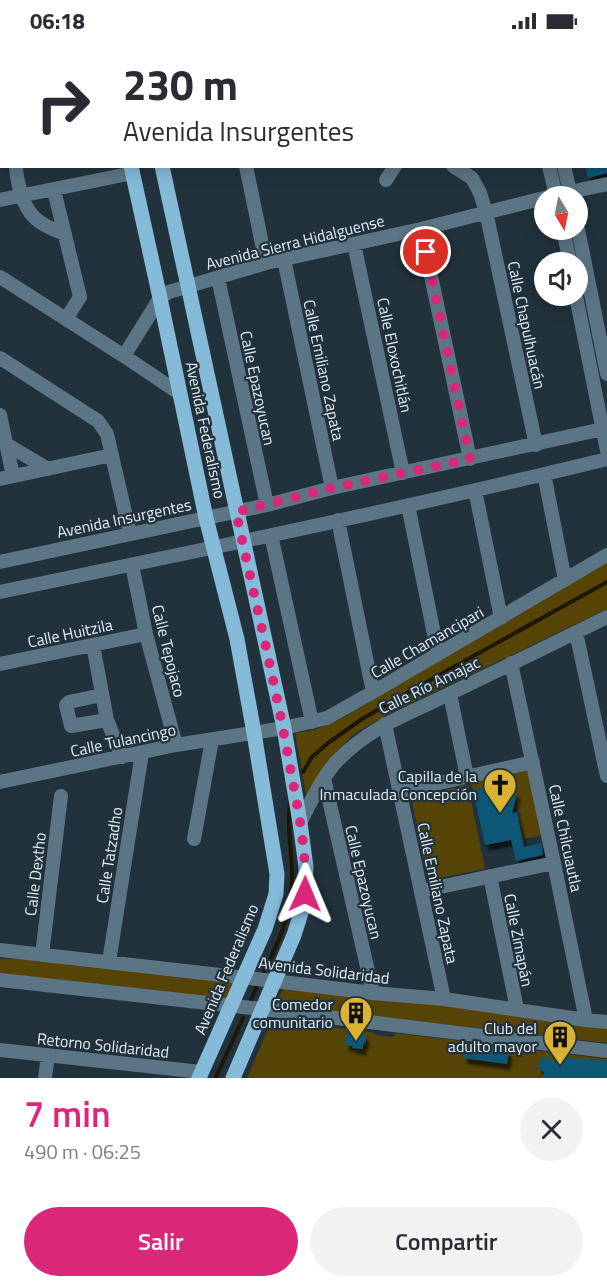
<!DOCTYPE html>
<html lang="es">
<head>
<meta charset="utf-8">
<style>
  :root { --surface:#fff; --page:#f2f2f3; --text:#2b2b33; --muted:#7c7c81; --accent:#db2777 }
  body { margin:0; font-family:"Titillium Web",sans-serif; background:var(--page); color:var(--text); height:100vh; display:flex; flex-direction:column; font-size:22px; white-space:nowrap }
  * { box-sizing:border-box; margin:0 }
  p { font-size:20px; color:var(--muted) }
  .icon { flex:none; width:33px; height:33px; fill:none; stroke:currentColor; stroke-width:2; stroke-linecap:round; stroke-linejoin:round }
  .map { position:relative; height:1036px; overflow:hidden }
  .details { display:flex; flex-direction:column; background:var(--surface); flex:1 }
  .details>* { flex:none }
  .banner { position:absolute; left:0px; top:0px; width:608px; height:126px; box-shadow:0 3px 15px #0003; background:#fff; color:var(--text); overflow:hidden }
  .needle { width:39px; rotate:170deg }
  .tools { position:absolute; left:534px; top:144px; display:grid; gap:12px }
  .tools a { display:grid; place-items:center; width:54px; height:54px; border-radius:50%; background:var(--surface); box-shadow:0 3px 15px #0003; font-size:30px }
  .pin { position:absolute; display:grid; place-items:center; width:51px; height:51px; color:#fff; margin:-26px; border:3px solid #fff; border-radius:50%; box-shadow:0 2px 6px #0007 }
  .me { position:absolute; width:66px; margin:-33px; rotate:1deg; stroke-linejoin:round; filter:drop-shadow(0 0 4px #0008) }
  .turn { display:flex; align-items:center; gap:21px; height:126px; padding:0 24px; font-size:27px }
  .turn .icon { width:78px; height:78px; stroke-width:2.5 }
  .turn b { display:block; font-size:42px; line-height:51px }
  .round { display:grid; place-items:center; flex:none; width:63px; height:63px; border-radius:32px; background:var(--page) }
  .overview { display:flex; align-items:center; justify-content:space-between; height:102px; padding:0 24px }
  h1 { font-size:36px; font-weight:600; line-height:45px; color:var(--accent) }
  .cta { display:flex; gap:12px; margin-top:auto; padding:12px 24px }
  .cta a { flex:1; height:69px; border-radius:36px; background:var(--accent); color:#fff; font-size:24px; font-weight:600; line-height:69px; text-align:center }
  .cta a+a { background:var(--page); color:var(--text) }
  .status { display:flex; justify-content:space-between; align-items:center; height:42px; padding:0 30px; background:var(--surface); direction:ltr }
  .status svg { height:16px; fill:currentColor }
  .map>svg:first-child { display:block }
</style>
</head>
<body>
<div class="status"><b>06:18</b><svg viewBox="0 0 49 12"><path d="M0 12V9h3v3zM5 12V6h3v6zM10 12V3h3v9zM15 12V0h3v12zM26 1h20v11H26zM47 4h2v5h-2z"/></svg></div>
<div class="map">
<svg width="607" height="1036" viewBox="0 0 607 1036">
  <defs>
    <filter id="shadow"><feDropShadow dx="3.5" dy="6" stdDeviation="1.5" flood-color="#0009"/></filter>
  </defs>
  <rect width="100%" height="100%" fill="#21323c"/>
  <path fill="#564407" d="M607,520V567L393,670L355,691L337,709L323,729L307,758L295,691L314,688L335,680Z
    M526,728L529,731L543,793L524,797L522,796L518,776L521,775L520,770H517L514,759L517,752L512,747L511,745L499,747L473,748L471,740Z
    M468,743L485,827L428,838L411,755Z
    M21,916L237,940L228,958L0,932V917Z
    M284,945L607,983V1001L276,963Z
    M272,978L371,990L376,993L394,995L395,991L607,1017V1036H247Z"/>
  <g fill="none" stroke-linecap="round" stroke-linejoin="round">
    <path stroke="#1e1705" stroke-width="4" d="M303,730L312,715L328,701L362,677L405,652L607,540
      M263,932C278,901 291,874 292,840C293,813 286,787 290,761
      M250,960L258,942
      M216,1035L243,976"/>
  </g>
  <path fill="#105676" filter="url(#shadow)" d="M585,124H607V131L588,136Z
    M485,745L499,747L510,745L517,752L512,771L517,770L524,805L541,801L543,813L516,819L511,798L485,803L473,748Z
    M346,991L365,992L366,999L363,1003V1007L352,1006L353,1004L345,1003Z
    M477,1002L499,1005V1007L509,1009L507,1022L463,1016L465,1003L476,1005Z
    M543,1014L556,1020L558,1015L607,1019V1036H543L544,1030L537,1026Z"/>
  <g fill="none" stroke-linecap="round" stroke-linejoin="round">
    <path stroke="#5c7584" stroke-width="14" d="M220,0V2
      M288,0V2
      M370,0L373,2
      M440,0L441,2
      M519,0L520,2
      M532,0L533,2
      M0,37L2,36
      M606,59H607
      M16,124C16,132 18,140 20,148C27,175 40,183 65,192
      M246,124L266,221
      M453,124L472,136L480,151L486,170L536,403
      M549,124L556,154
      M564,124L571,154
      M386,138L395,124
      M54,148L80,255L66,277
      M551,154L607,142
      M0,158L133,131
      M421,187L470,417
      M578,187L607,332
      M563,188L570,220
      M354,202L403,431
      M284,217L332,446
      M0,235L124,314L179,351
      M218,236L267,463
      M576,254L607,409
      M124,314L160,256L169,250L266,221L421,187L544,156
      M0,316L98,379L107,392L130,492
      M0,373L13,434
      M6,402L48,427
      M544,432L565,538
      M0,437L112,413
      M475,448L501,576
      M408,463L438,612
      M338,478L373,650
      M271,493L312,680
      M0,520L267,463L332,446L607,386
      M132,523L146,592L176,703
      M0,550C203,508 406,466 607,417
      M576,590L607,734
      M93,603L107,678L122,715
      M511,621L554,821L586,978
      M0,622L146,592
      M450,652L467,735
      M102,653L69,660L66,663L71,684L107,678
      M385,682L444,957
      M324,736L373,951
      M0,740L176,703L284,686L327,676L373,650L607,513
      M399,750L533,720
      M300,781C311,760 321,736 338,718C371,684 409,672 451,651C503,626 555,601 607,575
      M194,797L212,698
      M490,834L517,967
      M421,849L554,821
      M0,908L274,939L373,951L444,957L586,978L607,980
      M42,913L61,754
      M109,920L142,711
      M0,938L262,967L607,1009
      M0,1008L201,1030
      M45,1036L48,1013"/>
    <path stroke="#85bad9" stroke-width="15" d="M103,0L104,2
      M136,0V2
      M131,124L160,256L206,476L237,597L254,691L277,832L276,852L265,887L199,1036
      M162,124L284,686L300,781L306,825L305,852L302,868L294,893L233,1036"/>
  </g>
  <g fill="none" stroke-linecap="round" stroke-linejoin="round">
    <path stroke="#db2777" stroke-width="10" stroke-dasharray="0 18" d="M305,852C307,809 298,767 290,725C275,639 254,554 236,470L332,446L470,417L426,210"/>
  </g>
  <defs>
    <g id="church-pin" transform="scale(1.725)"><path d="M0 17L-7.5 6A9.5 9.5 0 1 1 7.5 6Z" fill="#dab333" stroke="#21323c"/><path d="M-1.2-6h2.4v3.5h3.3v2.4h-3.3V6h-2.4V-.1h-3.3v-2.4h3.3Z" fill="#111"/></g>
    <g id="building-pin" transform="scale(1.725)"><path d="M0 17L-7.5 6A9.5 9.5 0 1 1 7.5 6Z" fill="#dab333" stroke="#21323c"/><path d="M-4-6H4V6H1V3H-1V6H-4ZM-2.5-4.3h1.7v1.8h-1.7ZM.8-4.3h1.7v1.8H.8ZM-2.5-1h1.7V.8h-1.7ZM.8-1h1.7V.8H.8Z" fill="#111"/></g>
  </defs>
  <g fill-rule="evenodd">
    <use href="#church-pin" x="500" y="743"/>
    <use href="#building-pin" x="356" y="971"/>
    <use href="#building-pin" x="560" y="995"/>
  </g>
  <g text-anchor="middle" stroke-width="4.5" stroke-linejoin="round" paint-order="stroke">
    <g font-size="16" fill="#e2edf4" stroke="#21323c">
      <text transform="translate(295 200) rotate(-14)" y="6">Avenida Sierra Hidalguense</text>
      <text transform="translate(527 283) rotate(78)" y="6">Calle Chapulhuacán</text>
      <text transform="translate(395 313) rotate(78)" y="6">Calle Eloxochitlán</text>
      <text transform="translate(324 328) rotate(78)" y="6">Calle Emiliano Zapata</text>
      <text transform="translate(258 346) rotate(78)" y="6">Calle Epazoyucan</text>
      <text transform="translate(206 388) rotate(78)" y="6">Avenida Federalismo</text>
      <text transform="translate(124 476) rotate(-12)" y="6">Avenida Insurgentes</text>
      <text transform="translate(70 591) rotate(-12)" y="6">Calle Huitzila</text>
      <text transform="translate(427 600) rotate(-30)" y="6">Calle Chamancipari</text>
      <text transform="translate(169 609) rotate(76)" y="6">Calle Tepojaco</text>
      <text transform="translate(429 643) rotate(-26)" y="6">Calle Río Amajac</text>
      <text transform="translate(123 698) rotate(-12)" y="6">Calle Tulancingo</text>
      <text transform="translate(566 796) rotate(78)" y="6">Calle Chilcuautla</text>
      <text transform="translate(109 813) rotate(-81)" y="6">Calle Tatzadho</text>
      <text transform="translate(35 832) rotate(-83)" y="6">Calle Dextho</text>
      <text transform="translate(364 840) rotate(77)" y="6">Calle Epazoyucan</text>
      <text transform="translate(438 851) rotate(78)" y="6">Calle Emiliano Zapata</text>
      <text transform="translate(519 898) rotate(79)" y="6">Calle Zimapán</text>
      <text transform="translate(226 927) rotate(-67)" y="6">Avenida Federalismo</text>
      <text transform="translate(324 928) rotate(7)" y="6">Avenida Solidaridad</text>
      <text transform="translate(103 1003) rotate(6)" y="6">Retorno Solidaridad</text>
    </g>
    <g font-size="16" fill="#e2edf4" stroke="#21323c" text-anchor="end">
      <text x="477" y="740">Capilla de la<tspan x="477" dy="18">Inmaculada Concepción</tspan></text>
      <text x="333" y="968">Comedor<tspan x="333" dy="18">comunitario</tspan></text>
      <text x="537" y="992">Club del<tspan x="537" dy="18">adulto mayor</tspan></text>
    </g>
  </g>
</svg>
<div class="tools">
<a><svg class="needle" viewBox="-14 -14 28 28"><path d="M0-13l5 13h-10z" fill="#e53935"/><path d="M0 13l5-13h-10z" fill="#7c7c81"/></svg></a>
<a><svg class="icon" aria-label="sound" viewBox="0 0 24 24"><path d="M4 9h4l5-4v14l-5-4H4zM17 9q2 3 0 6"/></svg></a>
</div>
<div class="pin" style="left:426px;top:210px;background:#d93025"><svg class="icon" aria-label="arrive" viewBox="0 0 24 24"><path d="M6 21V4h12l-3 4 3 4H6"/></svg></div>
<svg class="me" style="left:305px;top:852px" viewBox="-20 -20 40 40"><path d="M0-17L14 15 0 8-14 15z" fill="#db2777" stroke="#fff" stroke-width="4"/></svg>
<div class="banner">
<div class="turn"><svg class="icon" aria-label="right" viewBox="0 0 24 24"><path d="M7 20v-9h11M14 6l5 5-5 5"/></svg><div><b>230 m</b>Avenida Insurgentes</div></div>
</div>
</div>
<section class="details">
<div class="overview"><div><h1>7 min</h1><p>490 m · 06:25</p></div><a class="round"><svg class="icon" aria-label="close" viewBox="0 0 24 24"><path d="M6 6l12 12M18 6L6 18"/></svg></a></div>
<div class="cta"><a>Salir</a><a>Compartir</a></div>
</section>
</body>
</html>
